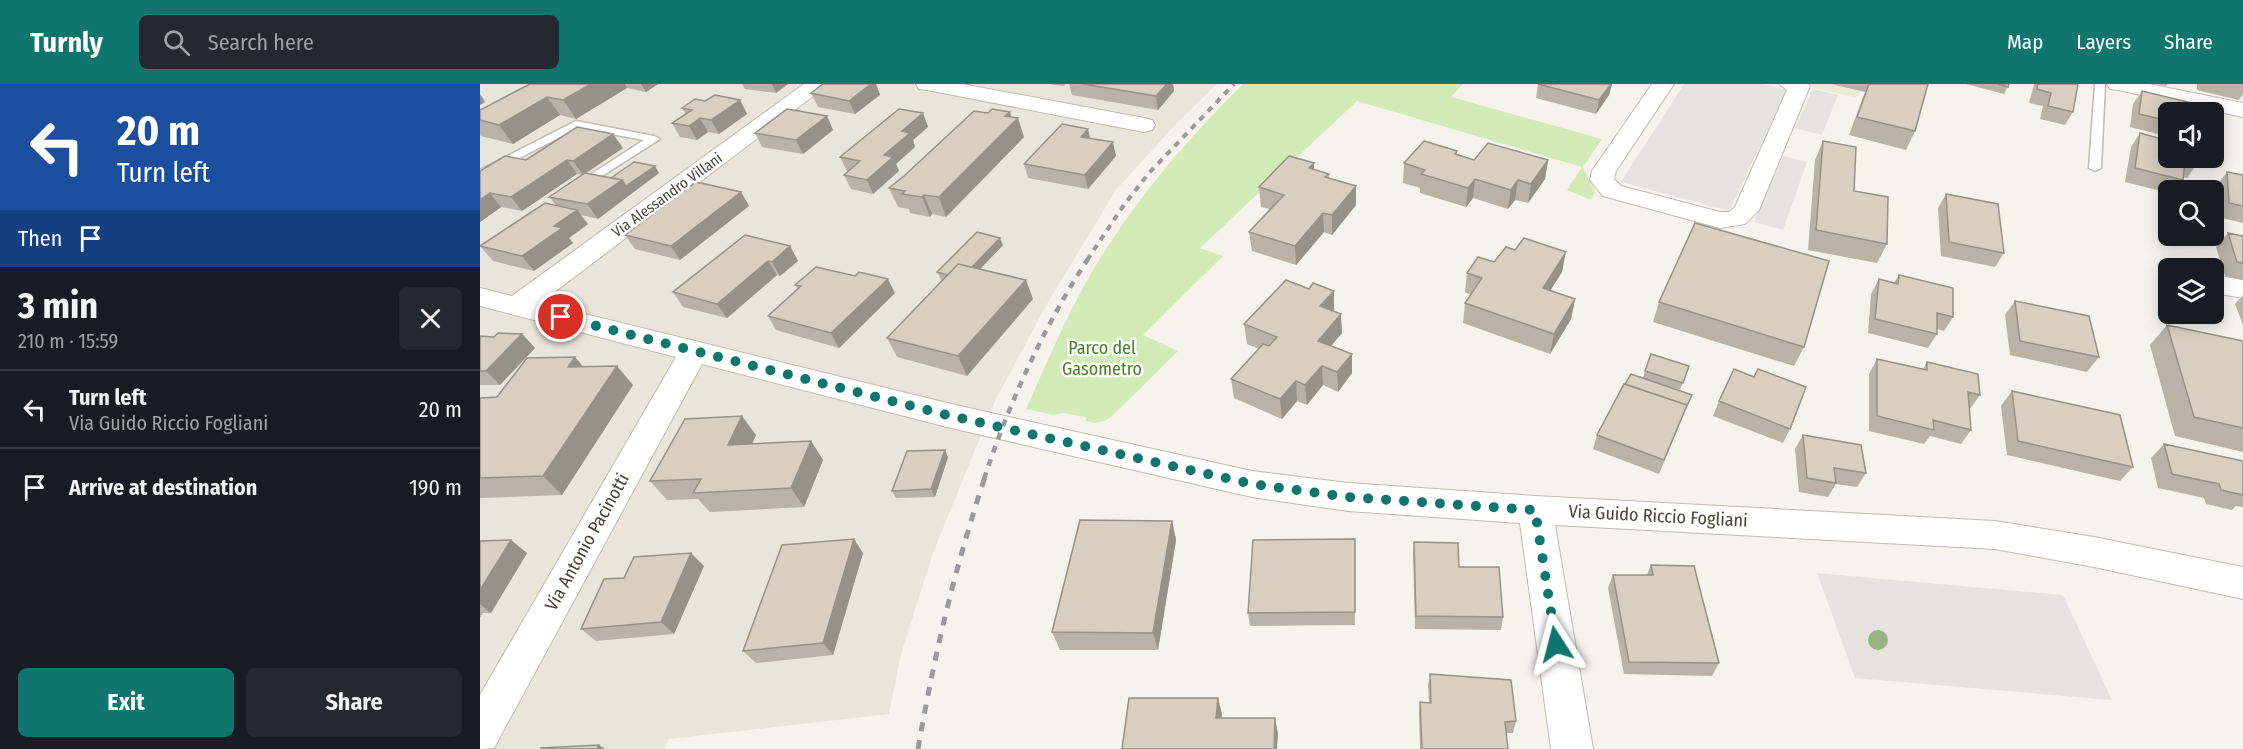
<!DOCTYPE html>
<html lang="en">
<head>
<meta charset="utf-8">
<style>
  :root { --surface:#171b24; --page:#242831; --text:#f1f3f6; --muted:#9ea1a6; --line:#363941; --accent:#0f766e }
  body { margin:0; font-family:"Fira Sans Condensed",sans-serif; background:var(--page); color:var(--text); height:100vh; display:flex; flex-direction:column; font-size:22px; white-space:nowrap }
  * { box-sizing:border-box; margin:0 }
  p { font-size:20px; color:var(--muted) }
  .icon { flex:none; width:33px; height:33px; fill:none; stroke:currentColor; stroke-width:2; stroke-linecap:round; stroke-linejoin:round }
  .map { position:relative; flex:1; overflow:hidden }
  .drawer { display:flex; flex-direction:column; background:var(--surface); width:480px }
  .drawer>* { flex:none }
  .hud { background:#1a4fa0; color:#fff; overflow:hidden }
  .buttons { position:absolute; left:1678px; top:18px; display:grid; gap:12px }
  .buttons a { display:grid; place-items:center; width:66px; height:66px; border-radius:9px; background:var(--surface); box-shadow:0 3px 15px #0003; font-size:30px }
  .pin { position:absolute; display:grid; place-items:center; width:51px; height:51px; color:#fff; margin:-26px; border:3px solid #fff; border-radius:50%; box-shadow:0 2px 6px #0007 }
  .me { position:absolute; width:66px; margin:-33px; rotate:351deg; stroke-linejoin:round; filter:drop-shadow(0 0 4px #0008) }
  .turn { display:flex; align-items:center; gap:21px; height:126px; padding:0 18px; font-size:27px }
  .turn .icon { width:78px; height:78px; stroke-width:2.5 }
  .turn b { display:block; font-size:42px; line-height:51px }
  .then { display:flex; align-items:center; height:57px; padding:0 18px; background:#0003; gap:12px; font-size:22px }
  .round { display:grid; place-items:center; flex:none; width:63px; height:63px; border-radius:9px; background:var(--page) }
  .overview { display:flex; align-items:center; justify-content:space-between; height:102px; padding:0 18px }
  h1 { font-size:36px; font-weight:700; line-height:45px }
  .cta { display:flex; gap:12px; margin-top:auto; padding:12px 18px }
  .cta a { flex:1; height:69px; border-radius:9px; background:var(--accent); color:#fff; font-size:24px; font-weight:700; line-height:69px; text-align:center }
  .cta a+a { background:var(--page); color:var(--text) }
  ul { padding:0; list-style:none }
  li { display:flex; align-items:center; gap:18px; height:78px; padding:0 18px; border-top:2px solid var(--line) }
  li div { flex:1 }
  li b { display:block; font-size:22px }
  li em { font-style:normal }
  header { display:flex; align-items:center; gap:36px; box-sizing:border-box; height:84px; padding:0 30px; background:var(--accent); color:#fff }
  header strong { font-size:28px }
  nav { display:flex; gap:33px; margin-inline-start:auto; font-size:21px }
  .search { width:420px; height:54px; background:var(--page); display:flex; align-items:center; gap:15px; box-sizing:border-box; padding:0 21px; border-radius:9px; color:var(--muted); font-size:22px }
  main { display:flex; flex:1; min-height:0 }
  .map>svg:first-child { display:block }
</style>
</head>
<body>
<header>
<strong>Turnly</strong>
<div class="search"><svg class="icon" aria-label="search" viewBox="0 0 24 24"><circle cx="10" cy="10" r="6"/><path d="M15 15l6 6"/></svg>Search here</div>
<nav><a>Map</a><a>Layers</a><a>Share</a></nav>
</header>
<main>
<section class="drawer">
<div class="hud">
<div class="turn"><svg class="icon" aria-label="left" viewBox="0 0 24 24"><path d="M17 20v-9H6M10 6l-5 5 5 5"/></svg><div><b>20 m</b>Turn left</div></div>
<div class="then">Then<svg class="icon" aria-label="arrive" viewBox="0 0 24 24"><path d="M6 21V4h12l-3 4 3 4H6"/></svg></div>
</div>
<div class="overview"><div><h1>3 min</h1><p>210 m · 15:59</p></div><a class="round"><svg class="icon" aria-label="close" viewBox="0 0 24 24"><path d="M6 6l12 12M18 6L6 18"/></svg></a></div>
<ul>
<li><svg class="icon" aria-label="left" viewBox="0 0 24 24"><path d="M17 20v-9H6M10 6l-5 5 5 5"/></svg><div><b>Turn left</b><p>Via Guido Riccio Fogliani</p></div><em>20 m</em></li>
<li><svg class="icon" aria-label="arrive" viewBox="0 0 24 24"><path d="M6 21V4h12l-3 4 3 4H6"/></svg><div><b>Arrive at destination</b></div><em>190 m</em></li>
</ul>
<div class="cta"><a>Exit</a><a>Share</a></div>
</section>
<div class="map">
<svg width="1763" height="665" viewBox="0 0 1763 665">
  <rect width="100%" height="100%" fill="#f6f3ec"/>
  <path fill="#eae5da" d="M0,0H737L695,41L636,106L567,220L515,317L453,469L421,570L409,630L189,655L184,665H0Z"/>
  <path fill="#efe8d6" d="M1317,0H1382L1377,14Z"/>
  <path fill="#d2eab5" d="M763,0H983L971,13L1122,55L1103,83L1115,108L1111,116L1087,106L1102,83L877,17L720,164L743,172L663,251L698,267L631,333C623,339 615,340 606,337V333L583,329L573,331L546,325C566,281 585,235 609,193C651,121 704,58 763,0Z"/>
  <path fill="#e5e3e0" d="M1204,0H1283L1307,6L1249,127L1141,98Z
    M1333,5L1358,11L1342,51L1315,44Z
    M1303,72L1327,78L1303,146L1274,138Z
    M1337,489L1583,511L1632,616L1375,594Z"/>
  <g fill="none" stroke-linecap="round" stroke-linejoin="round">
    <g stroke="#c2bbae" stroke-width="3">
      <path id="lane" d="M1615,0H1625L1621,84L1615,87L1609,84Z
        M96,37L174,52L180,55L100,106L96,104V100L164,56L98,44L0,94V86Z"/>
    </g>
    <g stroke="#c2bbae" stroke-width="2">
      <path id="street" d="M324,0H349L60,219L471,320L772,387L868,399L1055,412L1515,437L1614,453L1763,483V515L1614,483L1515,465L1075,441L1113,665H1071L1040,439L868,427L772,413L471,344L222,280L14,664L0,665V611L196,273L0,222V204L32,212Z
        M436,0H482L664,34L672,36L675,41L672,46L664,48L447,6L439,5Z
        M1172,0H1194L1136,87L1134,95L1141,102L1240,128H1249L1255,123L1307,6L1299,0H1328L1330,2L1279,126L1265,140L1240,144L1123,112L1110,96L1112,87Z
        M1627,0H1669L1763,19V33L1638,6L1630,5Z
        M1734,191L1763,196V214L1734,209Z"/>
    </g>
    <use href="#lane" fill="#fff" fill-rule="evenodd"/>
    <use href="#street" fill="#fff" fill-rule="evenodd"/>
    <path stroke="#9a9a9a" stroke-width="4" stroke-dasharray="6 6" stroke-linecap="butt" d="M607,176L644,121L669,89L754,0"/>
    <path stroke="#9a9a9a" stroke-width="4.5" stroke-dasharray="7 7" stroke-linecap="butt" d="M504,395C529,319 564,242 608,175"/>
    <path stroke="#9a9a9a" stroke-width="5" stroke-dasharray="9 9" stroke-linecap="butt" d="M438,665C454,572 475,483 505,393"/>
  </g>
  <circle fill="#97b381" cx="1398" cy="556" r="10"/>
  <path fill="#bab2a6" d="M50,0H178L166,8L147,4L96,35L80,31L33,60L1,52L0,51V26Z
    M262,0H308L296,9L265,5Z
    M343,0H396L400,11L375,30L338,23L331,9Z
    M569,0H585L584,2Z
    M589,0H693L694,7L678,26L592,11Z
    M1058,0H1132L1129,11L1116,30L1056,14Z
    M1351,0H1448L1435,47L1426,66L1369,51L1385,8Z
    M1486,0H1529L1524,10Z
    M1554,0H1598L1593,28L1585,41L1560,35L1563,22L1549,19Z
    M1675,0H1687L1686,2Z
    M1717,0H1763V10L1759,16L1717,6Z
    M1662,7L1689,28V53L1650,43L1653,20Z
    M260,16L267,30L239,50L228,48L217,56L200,53L192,39L206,30L202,24L225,17Z
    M443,29L448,43L433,56L435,63L416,80L419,87L393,110L371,105L364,91L368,88L367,87L360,73Z
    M347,32L353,46L323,70L282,63L275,49Z
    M531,33L544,53L466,133L452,130L450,133L430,129L429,125L418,123L409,104L424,92Z
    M608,45L610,54L636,72L608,105L548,94L544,80Z
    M1660,49L1717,80L1707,94L1704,93L1703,96L1696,106H1689V109L1645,98L1651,63Z
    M1343,57L1407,160L1397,179L1328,166L1335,76Z
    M143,64L106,89L131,94L179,89L118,135L101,131L108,140L89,154L93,159L54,187L13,177L0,162L76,121L69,113L101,91L97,90L42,127L21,123L0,138V87L46,76Z
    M977,67V70L994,76H1068L1065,95L1048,119L1035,116L1028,125L993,114L986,123L940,109V104L923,99L924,79Z
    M834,85L849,90V94L876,121L852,151L844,148L816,181L772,167L769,148L790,125L781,123L779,103Z
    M1747,88L1763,91V139L1738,133L1736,102Z
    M261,108L269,122L200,176L155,165L145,151Z
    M1466,110L1524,169L1515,183L1461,172L1458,124Z
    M1748,149L1763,152V196L1745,192L1736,163Z
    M523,161L500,185L553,215L487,292L417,273L407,254L462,196H461L457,188Z
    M310,162L318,177L300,192L297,191L247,234L203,223L193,208Z
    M1014,178L1082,188L1070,207L1095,215L1091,235L1070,270L983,239L985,219L991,211L985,208L987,189Z
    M1419,191L1473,233L1464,247L1457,245V250L1448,264L1388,249L1391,210L1399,195L1414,199Z
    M315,201L415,209L359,264L296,246L288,232L318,205Z
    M1763,211V241L1755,220Z
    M1535,217L1619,273L1607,288L1530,271L1525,231Z
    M1179,218L1324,263L1314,282L1173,238Z
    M854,227L862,249L851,262L872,289L858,308L843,301L827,321L817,317L802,335L754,314L751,295L779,265L767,260L764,240Z
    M1687,241L1763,257V368L1695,352L1670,261Z
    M42,250L55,264L20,301H0V252L14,253Z
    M95,273L103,283L153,301L82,411L0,414V314L17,313Z
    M1397,275L1443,285L1447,278L1500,311L1490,325L1491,346L1481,360L1450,352L1444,360L1389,347V290Z
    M1209,282L1200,306L1187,302L1212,311L1179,390L1113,365L1117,351L1145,300L1163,294L1165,287Z
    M1532,307L1653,383L1640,397L1527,371L1521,322Z
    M1239,317L1310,345L1303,359L1233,332Z
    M276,351L272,360L331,357L343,376L324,423L230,428L218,415L187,416L170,397Z
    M1323,351L1386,389L1377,403L1356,400L1348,413L1319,408L1315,365Z
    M1684,360L1763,377V423L1756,422L1752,426L1726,420L1724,414L1678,404L1671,374Z
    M468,373L455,413L416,414L412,407Z
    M692,437L696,456L678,566H580L572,548Z
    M875,455V541L770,542L768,529Z
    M0,457L47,469L11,529H3L0,534Z
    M934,458L979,483L1023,533L1021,546L935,545L933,471Z
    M383,469L353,571L276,579L263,567Z
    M1171,481L1239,579L1232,592L1144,590L1128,504L1133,491H1167Z
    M224,482L194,550L116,557L101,545L144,494Z
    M950,590L1036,637L1033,649H1026L1028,665H940L939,630L940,618L949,619L948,602Z"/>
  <path fill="#979187" d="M111,0H145L147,4L96,35L83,16Z
    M161,0H178L166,8Z
    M292,0H308L296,9Z
    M391,0H396L400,11L375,30L369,17Z
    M687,0H693L694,7L678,26L676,12Z
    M1131,0H1132L1129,11L1116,30L1119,16Z
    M0,10L5,18L0,21Z
    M67,13L80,31L33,60L19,41Z
    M260,16L267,30L239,50L231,36Z
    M530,28L533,39L538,34L544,53L466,133L459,113Z
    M443,29L448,43L433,56L435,63L416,80L419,87L393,110L387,96L422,47Z
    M347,32L353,46L323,70L316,56Z
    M220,34L228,48L217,56L209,42Z
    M608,45L611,59L601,53Z
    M133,50L143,64L103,91L93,77Z
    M633,58L636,72L608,105L605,91Z
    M87,76L97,90L42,127L31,113Z
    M1068,76L1065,95L1048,119L1051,100Z
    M834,79V98L829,84Z
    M175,82L179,89L151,110L146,102Z
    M995,95L993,114L986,123L988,104Z
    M142,96L151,110L118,135L107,120Z
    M1038,96L1035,116L1028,125L1031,106Z
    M876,102V121L852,151V131Z
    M261,108L269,122L200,176L191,162Z
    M10,109L21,123L0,138V116Z
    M444,111L452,130L450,133L442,113Z
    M97,126L108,140L89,154L93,159L54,187L42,172L74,142Z
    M843,129L844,148L816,181L815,162Z
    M520,154L523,161L484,202L481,194Z
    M310,162L318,177L300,192L292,178Z
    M1086,168L1082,188L1059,224L1063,204Z
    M288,177L297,191L247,234L237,220Z
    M408,195L415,209L359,264L351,249Z
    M546,196L553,215L487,292L478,272Z
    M854,207V227L841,242L840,222Z
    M1095,215L1091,235L1070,270L1074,250Z
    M861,230L862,249L839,276L838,257Z
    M42,250L55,264L20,301L6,287Z
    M872,270V289L858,308L857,288Z
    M95,273L112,293L88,283Z
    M137,282L153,301L82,411L63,392Z
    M842,282L843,301L827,321L825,301Z
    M816,297L817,317L802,335L800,315Z
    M262,332L276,351L263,380L248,361Z
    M331,357L343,376L324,423L311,404Z
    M465,366L468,373L455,413L451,405Z
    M692,437L696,456L678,566L673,549Z
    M374,455L383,469L353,571L343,559Z
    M31,456L47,469L11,529L0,520V506Z
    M211,469L224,482L194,550L181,538Z
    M738,614L742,630L740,650L736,634Z
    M795,634L798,650L797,665H794Z
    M119,661L125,665H117Z"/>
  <path fill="#d8cfc1" stroke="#979187" stroke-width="1.5" d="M50,0H111L83,16L67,13L19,41L0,36V26Z
    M343,0H391L369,17L331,9Z
    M603,0H687L676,12Z
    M1058,0H1131L1119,16Z
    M1389,0H1448L1435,47L1377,33Z
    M1518,0H1529L1528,3Z
    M1558,0H1598L1593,28L1568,22L1571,9L1557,5Z
    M1662,7L1712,19V28H1689V37L1659,30Z
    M235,11L260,16L231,36L220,34L209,42L192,39L212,26L202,24L215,15L225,17Z
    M307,25L347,32L316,56L275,49Z
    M419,25L443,29L422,47L430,49L404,71L413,73L387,96L364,91L380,77L360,73Z
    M512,25L530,28L525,32L538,34L459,113L444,111L442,113L422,110L425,107L409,104L424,92L494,27L508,29Z
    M582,40L608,45L601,53L633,58L605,91L544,80Z
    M97,43L133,50L93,77L87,76L31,113L10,109L0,116V87L25,72L46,76Z
    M1660,49L1689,57V74H1718L1717,80L1705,77L1703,96L1655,84Z
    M944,57L977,67L975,70L994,76L1008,59L1068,76L1051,100L1038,96L1031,106L995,95L988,104L941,90L945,86L924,79Z
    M1343,57L1376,63L1374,107L1408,113L1407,160L1336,146Z
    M809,72L834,79L829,84L849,90L845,93L876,102L852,131L843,129L815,162L769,148L804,111L779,103Z
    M154,78L175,82L146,102L142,96L131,94Z
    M1747,88L1763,91V122L1749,119Z
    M105,89L142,96L107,120L69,113Z
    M216,98L261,108L191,162L145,151Z
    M1466,110L1518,120L1524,169L1469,158Z
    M65,119L97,126L74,142L82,144L42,172L0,162Z
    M1215,139L1349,177L1324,263L1179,218Z
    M497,148L520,154L492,183L478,180L468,191L457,188Z
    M1748,149L1763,152V179L1757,178Z
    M265,151L310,162L292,178L288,177L237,220L193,208Z
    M1044,154L1086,168L1063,204L1095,215L1074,250L985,219L1002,194L987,189L998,173L1014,178L1026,163L1035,166Z
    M478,180L546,196L478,272L407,254Z
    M336,183L375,192L379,188L408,195L351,249L288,232L321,202L315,201Z
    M1419,191L1473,204V233L1457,229V250L1395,235L1399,195L1418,200Z
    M806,196L829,205L833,199L854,207L840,222L861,230L838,257L872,270L857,288L842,282L825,301L816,297L800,315L751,295L783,260L789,262L797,253L764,240Z
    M1535,217L1609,232L1619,273L1540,257Z
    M1687,241L1763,257V344L1714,333Z
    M18,249L42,250L6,287H0V252L14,253Z
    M1171,270L1209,282L1203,299L1165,287Z
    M95,273L88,283L137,282L63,392L0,394V314L17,313L47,274Z
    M1397,275L1447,286V278L1498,290L1500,311L1488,308L1491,346L1453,336L1454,346L1397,332Z
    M1254,285L1274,293L1278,285L1326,303L1310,345L1239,317Z
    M1151,290L1212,311L1204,328L1207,321L1145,300Z
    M1144,300L1207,321L1184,376L1117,351Z
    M1532,307L1640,331L1653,383L1538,357Z
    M262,332L248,361L331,357L311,404L213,409L221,395L170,397L205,335Z
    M1323,351L1381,361L1386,389L1354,384L1356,399L1327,394Z
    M1684,360L1763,377V411L1741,406L1739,400L1692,390Z
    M465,366L451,405L412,407L427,367Z
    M600,436L692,437L673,549L572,548Z
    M374,455L343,559L263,567L302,461Z
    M875,455V528L768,529L773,456Z
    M31,456L0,506V457Z
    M934,458L978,459L979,483H1019L1023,533L936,532Z
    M211,469L181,538L101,545L124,495L144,494L154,473Z
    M1171,481L1214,482L1239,579L1149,578L1133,491H1173Z
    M950,590L1031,596L1036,637L1025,638L1028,665H942L940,618L951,619Z
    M649,614H738L736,634H795L794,665H642Z
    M119,661L117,665H61V664Z"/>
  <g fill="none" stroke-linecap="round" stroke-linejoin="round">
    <path stroke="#0f766e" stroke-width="10" stroke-dasharray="0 18" d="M81,233L471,332L772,400L868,413L1055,426L1076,560"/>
  </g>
  <g text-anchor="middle" stroke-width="5" stroke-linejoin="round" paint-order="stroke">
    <g font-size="15" fill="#4b4439" stroke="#fff">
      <text transform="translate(187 111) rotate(-36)" y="5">Via Alessandro Villani</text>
    </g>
    <g font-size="18" fill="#4a7f2a" stroke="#fff">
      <text x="622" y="270">Parco del<tspan x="622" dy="21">Gasometro</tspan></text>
    </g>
    <g font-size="18" fill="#4b4439" stroke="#fff">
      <text transform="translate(1178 432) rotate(3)" y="6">Via Guido Riccio Fogliani</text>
      <text transform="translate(107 458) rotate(-61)" y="6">Via Antonio Pacinotti</text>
    </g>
  </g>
</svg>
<div class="buttons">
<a><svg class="icon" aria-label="sound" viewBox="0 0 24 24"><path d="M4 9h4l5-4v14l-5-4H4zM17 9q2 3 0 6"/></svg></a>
<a><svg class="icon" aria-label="search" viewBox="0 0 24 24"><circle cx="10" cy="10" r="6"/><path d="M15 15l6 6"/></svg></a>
<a><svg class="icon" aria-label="layers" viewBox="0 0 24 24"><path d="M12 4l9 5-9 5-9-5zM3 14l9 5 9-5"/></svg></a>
</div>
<div class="pin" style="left:81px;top:233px;background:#d93025"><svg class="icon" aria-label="arrive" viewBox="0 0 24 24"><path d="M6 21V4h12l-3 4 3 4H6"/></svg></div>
<svg class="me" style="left:1076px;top:560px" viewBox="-20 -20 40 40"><path d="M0-17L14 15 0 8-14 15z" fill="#0f766e" stroke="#fff" stroke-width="4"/></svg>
</div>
</main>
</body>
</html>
